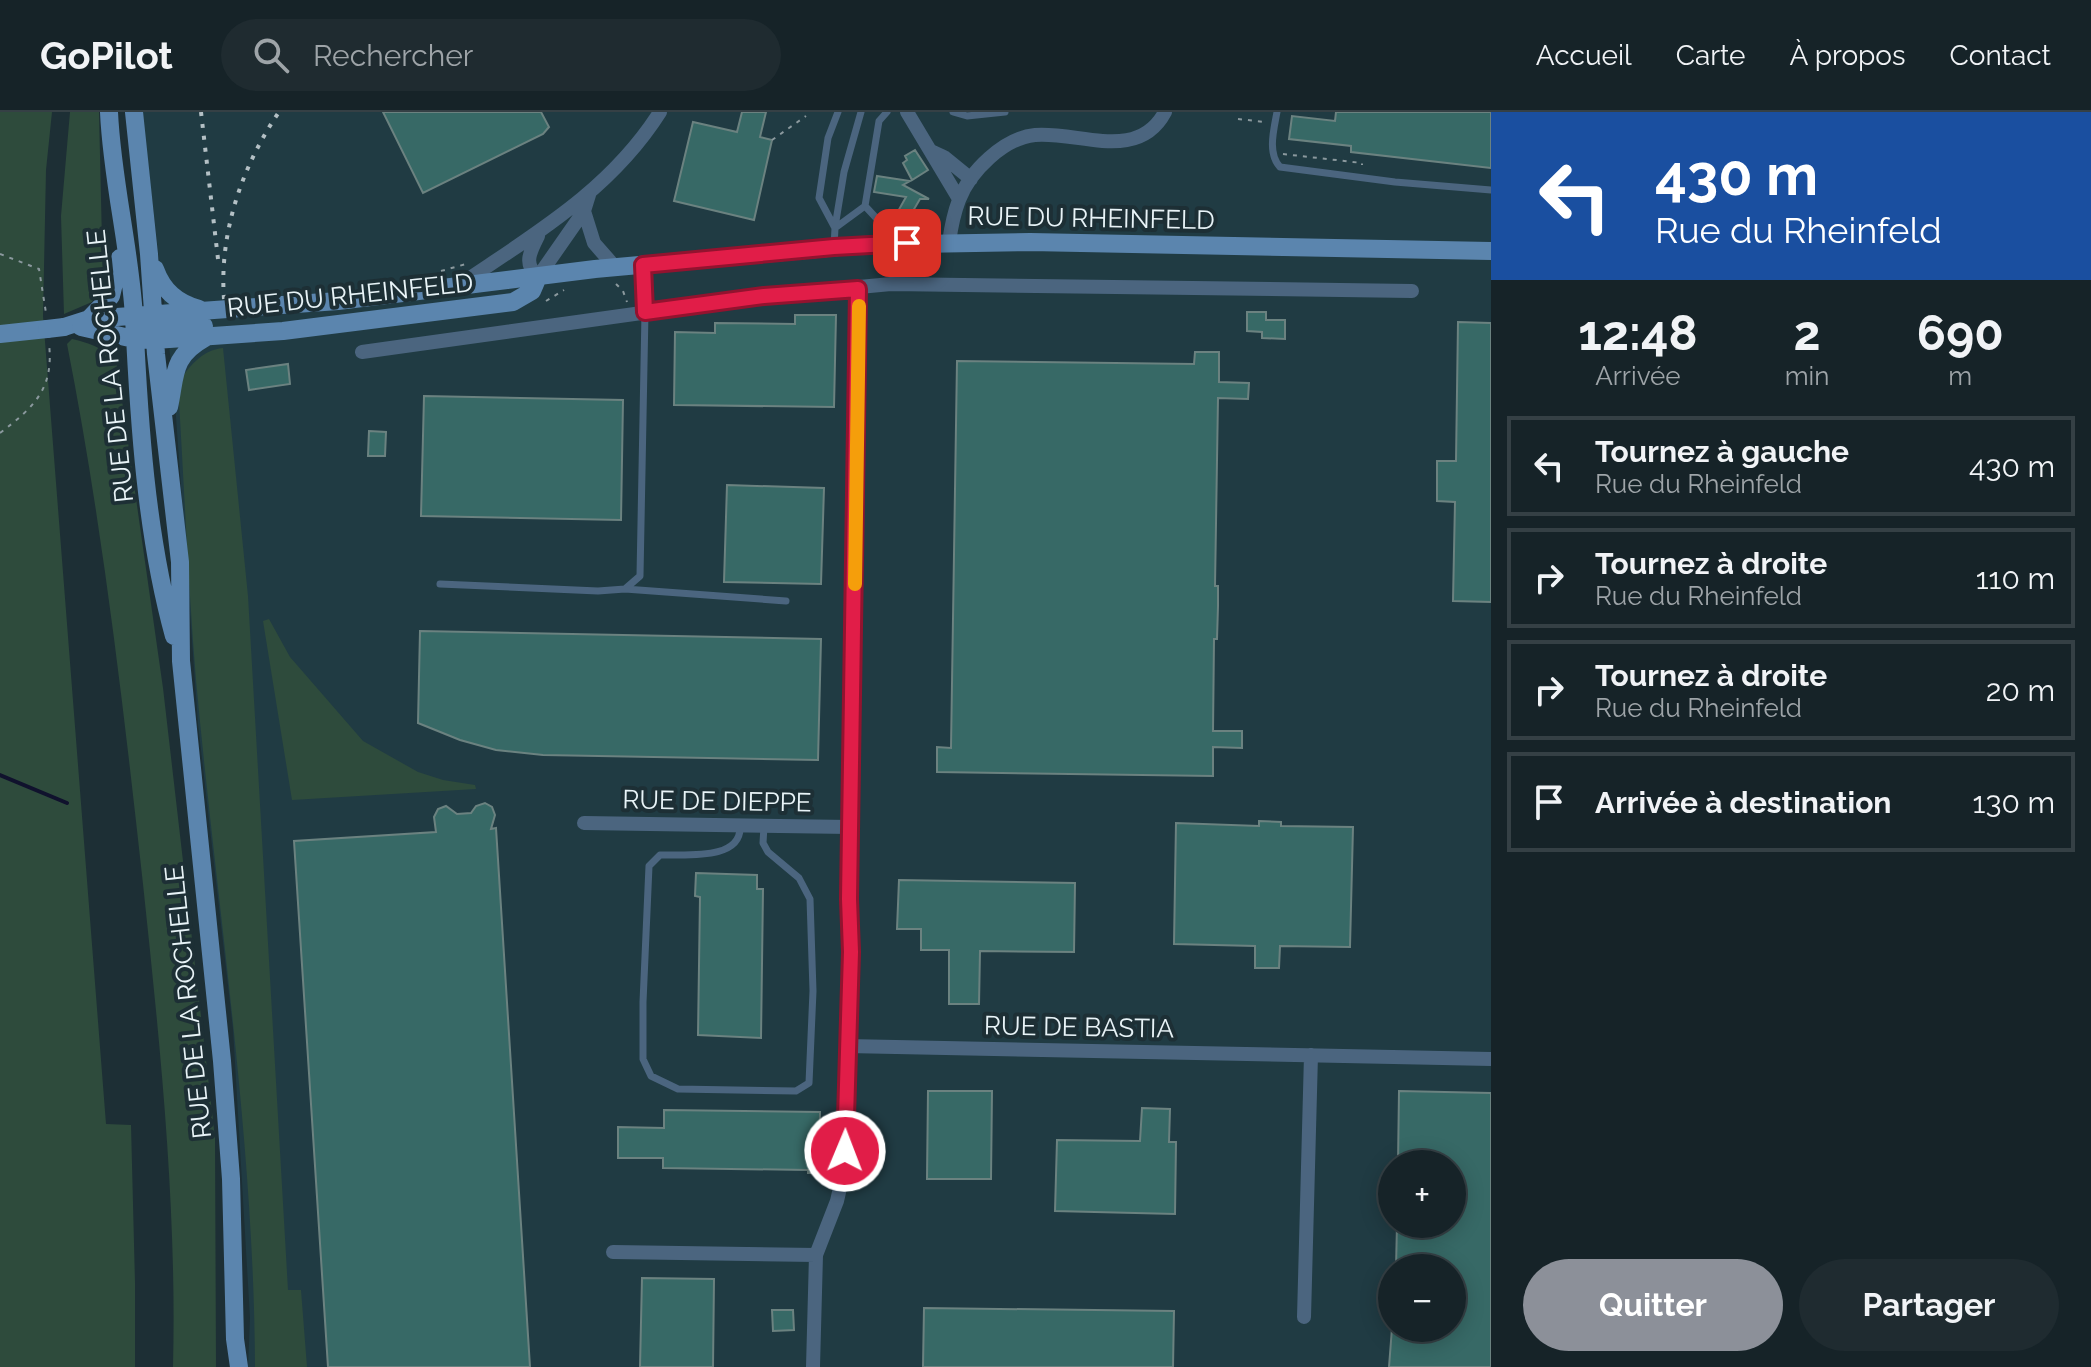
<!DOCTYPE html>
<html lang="fr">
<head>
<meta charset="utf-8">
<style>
  :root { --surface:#162328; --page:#1f2b30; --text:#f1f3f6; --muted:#9ea4a8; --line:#354045; --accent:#8c9099 }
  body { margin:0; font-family:Raleway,sans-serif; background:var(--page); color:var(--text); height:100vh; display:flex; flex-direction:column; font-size:30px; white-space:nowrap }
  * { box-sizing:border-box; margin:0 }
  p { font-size:26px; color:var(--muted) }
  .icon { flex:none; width:44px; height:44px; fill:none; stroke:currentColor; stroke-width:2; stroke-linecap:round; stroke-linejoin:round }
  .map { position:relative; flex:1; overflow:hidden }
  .panel { display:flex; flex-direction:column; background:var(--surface); width:600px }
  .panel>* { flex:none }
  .hud { background:#1a4fa0; color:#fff; overflow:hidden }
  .buttons { position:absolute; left:1378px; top:1038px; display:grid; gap:16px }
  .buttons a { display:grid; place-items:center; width:88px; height:88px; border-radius:50%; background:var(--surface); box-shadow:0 4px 20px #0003,0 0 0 2px var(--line); font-size:40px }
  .pin { position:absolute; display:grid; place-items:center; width:68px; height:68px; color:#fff; margin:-34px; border-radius:16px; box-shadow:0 4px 12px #0006 }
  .me { position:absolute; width:88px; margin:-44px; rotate:1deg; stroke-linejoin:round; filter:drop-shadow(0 0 6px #0008) }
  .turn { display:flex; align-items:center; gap:28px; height:168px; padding:0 32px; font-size:36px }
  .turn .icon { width:104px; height:104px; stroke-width:2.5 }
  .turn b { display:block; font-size:56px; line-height:68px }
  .eta { display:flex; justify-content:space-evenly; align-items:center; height:136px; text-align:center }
  .eta b { font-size:48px; font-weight:700; line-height:56px }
  .cta { display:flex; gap:16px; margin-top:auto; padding:16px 32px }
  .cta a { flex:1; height:92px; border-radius:48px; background:var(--accent); color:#fff; font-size:32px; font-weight:700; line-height:92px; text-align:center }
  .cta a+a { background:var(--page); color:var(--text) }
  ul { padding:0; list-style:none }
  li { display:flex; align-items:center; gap:24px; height:100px; margin:0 16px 12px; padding:0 16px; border:4px solid var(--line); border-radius:0px }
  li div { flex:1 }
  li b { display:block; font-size:30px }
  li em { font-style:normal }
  header { display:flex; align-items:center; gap:48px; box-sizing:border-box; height:112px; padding:0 40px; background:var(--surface); border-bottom:2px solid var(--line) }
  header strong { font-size:38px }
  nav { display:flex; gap:44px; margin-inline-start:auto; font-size:28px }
  .search { width:560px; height:72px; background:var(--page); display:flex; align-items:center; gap:20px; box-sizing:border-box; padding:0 28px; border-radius:44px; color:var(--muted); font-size:30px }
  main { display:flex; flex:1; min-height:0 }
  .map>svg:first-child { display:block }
</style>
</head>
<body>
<header>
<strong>GoPilot</strong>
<div class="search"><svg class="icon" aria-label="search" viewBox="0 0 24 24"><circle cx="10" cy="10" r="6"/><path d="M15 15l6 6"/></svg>Rechercher</div>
<nav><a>Accueil</a><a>Carte</a><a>À propos</a><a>Contact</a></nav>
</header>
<main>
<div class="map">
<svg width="1491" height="1255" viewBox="0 0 1491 1255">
  <rect width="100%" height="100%" fill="#1d2f35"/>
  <path fill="#203b43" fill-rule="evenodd" d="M142,0H1491V1255H248L250,1206L233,917L198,612L174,277ZM1392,1052H1452V1112H1392ZM1392,1156H1452V1216H1392Z"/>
  <path fill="#2e4b3c" d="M0,0H52L46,58L43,204L106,1012L131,1013L135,1171V1255H0Z
    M70,0H99L103,172L92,190L64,202L61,104Z
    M72,227C89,231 108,237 117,253L163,576L215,1026L216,1255H173C177,1094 160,932 143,772C123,591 102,410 67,232Z
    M223,236L248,484L288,1178H301L307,1255H255C254,1025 217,797 196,568C188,470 184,371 178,272C188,255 202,238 223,236Z
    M269,507L290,545L363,629L418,660L443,668L475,673L476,677L292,688L263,509Z"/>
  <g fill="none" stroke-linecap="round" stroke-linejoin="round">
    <path stroke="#10122d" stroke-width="4" d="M0,663L67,691"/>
  </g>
  <path fill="#376966" stroke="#6b8280" stroke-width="2" d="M383,0H541L549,15L543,22L423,81Z
    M742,0H766L760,25L772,28L754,108L674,89L693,10L737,20Z
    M1336,0H1491V56L1351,40V34L1289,27L1292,4L1335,9Z
    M915,38L928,58L912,68L903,51L907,48L905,44Z
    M877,64L910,69L903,73L929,87H920L903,116L892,110L906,85L874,80Z
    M1247,200H1266V208H1285V227L1262,226V220L1247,219Z
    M795,203H836L834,295L674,293L675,220L715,221V211L795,212Z
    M1458,210L1491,211V490L1453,489L1455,390L1437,389V349H1456Z
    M1195,240H1219V270L1249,271L1248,287L1218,286L1215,474H1218V494L1217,527H1214L1213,619H1242V636L1213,635V664L937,660V635L951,636L957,249L1194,252Z
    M288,252L290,272L249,278L246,258Z
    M424,284L623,288L621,408L421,404Z
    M369,319L386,320L385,344H368Z
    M727,373L824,376L821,472L724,470Z
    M420,519L821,527L818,648L543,643L496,638L460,628L418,611Z
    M485,691L492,695L495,703L491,717L496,716L530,1255H328L294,729L436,720L434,705L438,697L446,694L457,702L471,701L476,694Z
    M1259,709L1281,710V714L1353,715L1350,835L1280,834L1279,856H1255V834L1174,832L1176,711L1259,714Z
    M696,761L757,763V777H763L761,926L698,923L700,785L695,784Z
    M899,768L1075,771L1074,840L980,839L979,892H949V838H921V817H897Z
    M928,979H992L991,1067H927Z
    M1399,979L1491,981V1255H1389L1392,1216H1452V1156H1396L1397,1112H1452V1052H1398Z
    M1142,996L1170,997L1169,1030H1176L1175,1102L1055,1099L1057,1028L1140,1029Z
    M664,998L820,1000L819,1061H808V1058L663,1056V1046H618V1015L664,1016Z
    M642,1166L714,1167L713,1255H640Z
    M924,1196L1174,1199L1173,1255H923Z
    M772,1198H793L794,1218L773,1219Z"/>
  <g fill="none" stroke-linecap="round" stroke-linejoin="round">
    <path stroke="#8b999e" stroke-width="2" stroke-dasharray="4 6" stroke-linecap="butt" d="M1238,7L1265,10
      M772,28L806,4
      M1283,42L1362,51V53
      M0,142L39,157L46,201
      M441,159L466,152
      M616,172L623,179L627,190
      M546,189L564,178
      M0,321C34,295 54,277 49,232"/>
    <path stroke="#4b657f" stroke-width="7" d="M953,0L967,4L1005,0
      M1277,0C1274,17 1267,41 1280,55L1395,70L1491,78
      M865,94L879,109L880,130
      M835,115L844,60L861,0
      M835,116L865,94L879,9L887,0
      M834,135L835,116L819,86L828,26L838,0
      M440,472L598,479L625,477L640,464L645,200
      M625,477L786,489
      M740,714C742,749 685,742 660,743L649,754L643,890V947L651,964L678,977L796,979L809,971L813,879L810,787L799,766L768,740L763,731L764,714"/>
    <path stroke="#4b657f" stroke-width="14" d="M907,0L959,87
      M931,39L944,45L971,67
      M584,99L594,131L615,155
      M538,124C530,140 523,152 538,165L584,99L589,83
      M949,130C951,116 954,101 959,88C970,59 1004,26 1035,23C1078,19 1138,51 1165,0
      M643,153L645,200
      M458,174C533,123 610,79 660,0
      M362,240L764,184L891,172L1412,179
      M584,711L850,715
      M847,934L1491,947
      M613,1140L816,1143
      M1304,1205L1311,943
      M813,1255L816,1143L837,1089L842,1067L845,1039L851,840L850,715L858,177"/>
    <path stroke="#5b85ae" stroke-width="18" d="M109,0C112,69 130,136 134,205C139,309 146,423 174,524
      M134,0L149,142L156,242L180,450L181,549L222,949L231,1067L235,1227L239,1255
      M155,157C163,179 177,191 199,197
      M89,207L111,184L120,146
      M64,215L89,207L338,189L595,157L861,133L1030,130L1491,139
      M81,215L134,227L155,228L283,219L513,190L532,179L538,165
      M146,220L155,215L204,214
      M0,222L47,217
      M169,295C176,263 171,245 205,226"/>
    <path stroke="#b4c0c5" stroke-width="4" stroke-dasharray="4 8" stroke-linecap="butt" d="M201,0L218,147
      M224,187C219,121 242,54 279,0"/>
    <path stroke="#5b85ae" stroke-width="18" d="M47,217L64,215"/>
  </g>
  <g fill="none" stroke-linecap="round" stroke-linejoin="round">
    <g stroke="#92132f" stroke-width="20">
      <path id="route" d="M845,1039L851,840L849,787L858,177L764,184L645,200L643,153L834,135L907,131"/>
    </g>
    <use href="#route" stroke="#e11d48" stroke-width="14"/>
    <path stroke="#f59e0b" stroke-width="14" d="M855,472L859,194"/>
  </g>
  <g text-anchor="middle" stroke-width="8" stroke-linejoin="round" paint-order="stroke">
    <g font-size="26" fill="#e8f3f7" stroke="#1d2f35">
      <text transform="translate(1091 106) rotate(1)" y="9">RUE DU RHEINFELD</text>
      <text transform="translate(350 183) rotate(-6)" y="9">RUE DU RHEINFELD</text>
      <text transform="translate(110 254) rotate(-96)" y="9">RUE DE LA ROCHELLE</text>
      <text transform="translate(717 689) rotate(1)" y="9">RUE DE DIEPPE</text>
      <text transform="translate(188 890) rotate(-96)" y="9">RUE DE LA ROCHELLE</text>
      <text transform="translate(1079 915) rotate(1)" y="9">RUE DE BASTIA</text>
    </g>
  </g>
</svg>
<div class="buttons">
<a>+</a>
<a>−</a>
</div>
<div class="pin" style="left:907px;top:131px;background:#d93025"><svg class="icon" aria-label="arrive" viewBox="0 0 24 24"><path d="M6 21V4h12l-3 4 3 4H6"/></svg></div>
<svg class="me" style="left:845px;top:1039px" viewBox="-20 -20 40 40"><circle r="17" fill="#e11d48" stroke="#fff" stroke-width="3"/><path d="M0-11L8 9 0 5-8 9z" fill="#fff"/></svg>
</div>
<section class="panel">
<div class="hud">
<div class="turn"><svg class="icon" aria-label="left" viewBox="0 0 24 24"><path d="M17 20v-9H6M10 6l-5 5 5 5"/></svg><div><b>430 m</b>Rue du Rheinfeld</div></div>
</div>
<div class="eta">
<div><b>12:48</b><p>Arrivée</p></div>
<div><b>2</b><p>min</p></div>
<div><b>690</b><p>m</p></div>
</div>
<ul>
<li><svg class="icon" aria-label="left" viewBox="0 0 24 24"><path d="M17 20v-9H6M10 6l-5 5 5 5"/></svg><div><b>Tournez à gauche</b><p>Rue du Rheinfeld</p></div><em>430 m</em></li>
<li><svg class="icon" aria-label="right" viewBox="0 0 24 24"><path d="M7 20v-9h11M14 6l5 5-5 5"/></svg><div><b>Tournez à droite</b><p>Rue du Rheinfeld</p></div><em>110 m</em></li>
<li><svg class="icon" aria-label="right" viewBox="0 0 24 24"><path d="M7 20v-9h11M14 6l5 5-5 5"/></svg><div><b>Tournez à droite</b><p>Rue du Rheinfeld</p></div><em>20 m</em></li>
<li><svg class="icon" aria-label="arrive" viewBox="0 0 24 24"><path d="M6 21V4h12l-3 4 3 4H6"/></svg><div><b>Arrivée à destination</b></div><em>130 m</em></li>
</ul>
<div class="cta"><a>Quitter</a><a>Partager</a></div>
</section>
</main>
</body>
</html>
